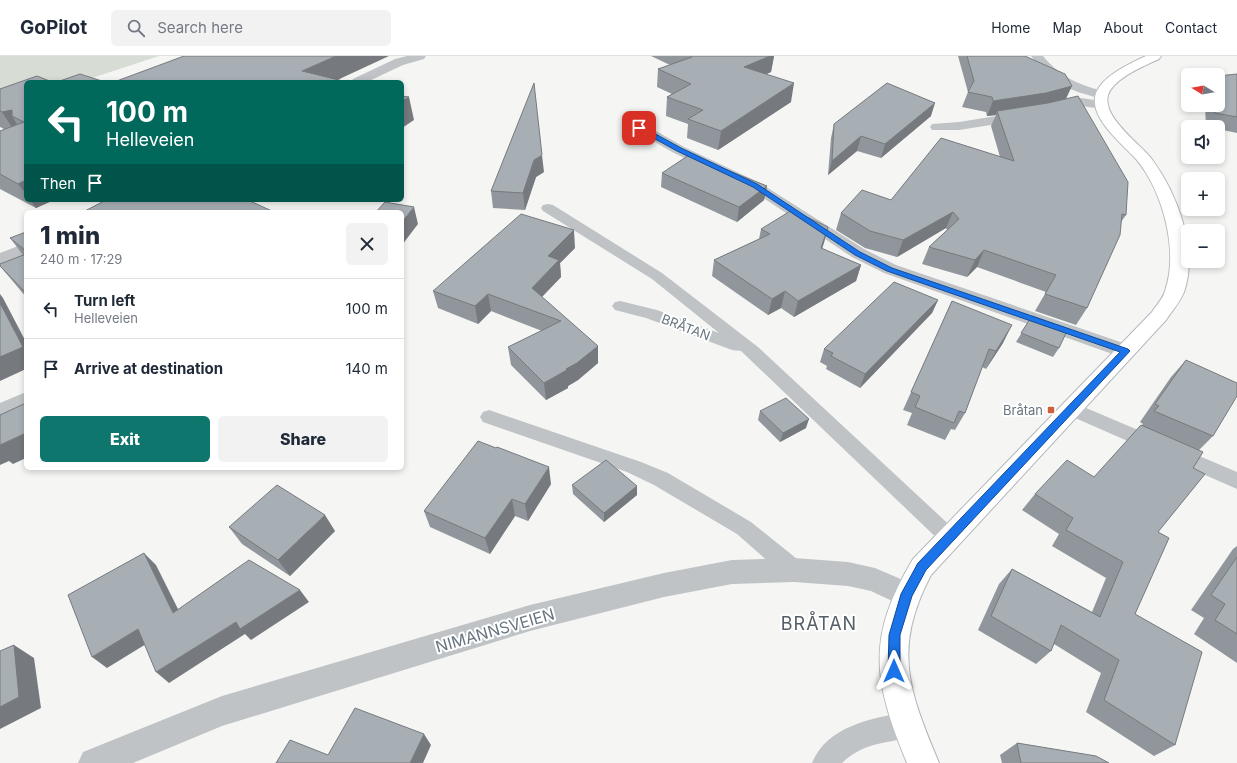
<!DOCTYPE html>
<html lang="en">
<head>
<meta charset="utf-8">
<style>
  :root { --surface:#fff; --page:#f2f2f3; --text:#1f2937; --muted:#747a83; --line:#e0e1e3; --accent:#0f766e }
  body { margin:0; font-family:Inter,sans-serif; background:var(--page); color:var(--text); height:100vh; display:flex; flex-direction:column; font-size:15px; white-space:nowrap }
  * { box-sizing:border-box; margin:0 }
  p { font-size:13px; color:var(--muted) }
  .icon { flex:none; width:22px; height:22px; fill:none; stroke:currentColor; stroke-width:2; stroke-linecap:round; stroke-linejoin:round }
  .map { position:relative; flex:1; overflow:hidden }
  .panel { position:absolute; left:24px; top:154px; width:380px; height:260px; display:flex; flex-direction:column; background:var(--surface); border-radius:6px; box-shadow:0 2px 6px #0003 }
  .panel>* { flex:none }
  .top-card { position:absolute; left:24px; top:24px; width:380px; height:122px; border-radius:6px; box-shadow:0 2px 6px #0003; background:#00695c; color:#fff; overflow:hidden }
  .needle { width:26px; rotate:281deg }
  .fabs { position:absolute; left:1181px; top:12px; display:grid; gap:8px }
  .fabs a { display:grid; place-items:center; width:44px; height:44px; border-radius:6px; background:var(--surface); box-shadow:0 2px 6px #0003; font-size:20px }
  .pin { position:absolute; display:grid; place-items:center; width:34px; height:34px; color:#fff; margin:-17px; border-radius:8px; box-shadow:0 2px 6px #0006 }
  .me { position:absolute; width:44px; margin:-22px; rotate:0deg; stroke-linejoin:round; filter:drop-shadow(0 0 3px #0008) }
  .turn { display:flex; align-items:center; gap:14px; height:84px; padding:0 16px; font-size:18px }
  .turn .icon { width:52px; height:52px; stroke-width:2.5 }
  .turn b { display:block; font-size:28px; line-height:34px }
  .then { display:flex; align-items:center; height:38px; padding:0 16px; background:#0003; gap:8px; font-size:15px }
  .round { display:grid; place-items:center; flex:none; width:42px; height:42px; border-radius:6px; background:var(--page) }
  .head { display:flex; align-items:center; justify-content:space-between; height:68px; padding:0 16px }
  h1 { font-size:24px; font-weight:800; line-height:30px }
  .action { display:flex; gap:8px; margin-top:auto; padding:8px 16px }
  .action a { flex:1; height:46px; border-radius:6px; background:var(--accent); color:#fff; font-size:16px; font-weight:800; line-height:46px; text-align:center }
  .action a+a { background:var(--page); color:var(--text) }
  ul { padding:0; list-style:none }
  li { display:flex; align-items:center; gap:12px; height:60px; padding:0 16px; border-top:1px solid var(--line) }
  li div { flex:1 }
  li b { display:block; font-size:15px }
  li em { font-style:normal }
  header { display:flex; align-items:center; gap:24px; box-sizing:border-box; height:56px; padding:0 20px; background:var(--surface); border-bottom:1px solid var(--line) }
  header strong { font-size:19px }
  nav { display:flex; gap:22px; margin-inline-start:auto; font-size:14px }
  .search { width:280px; height:36px; background:var(--page); display:flex; align-items:center; gap:10px; box-sizing:border-box; padding:0 14px; border-radius:6px; color:var(--muted); font-size:15px }
  .map>svg:first-child { display:block }
</style>
</head>
<body>
<header>
<strong>GoPilot</strong>
<div class="search"><svg class="icon" aria-label="search" viewBox="0 0 24 24"><circle cx="10" cy="10" r="6"/><path d="M15 15l6 6"/></svg>Search here</div>
<nav><a>Home</a><a>Map</a><a>About</a><a>Contact</a></nav>
</header>
<div class="map">
<svg width="1237" height="707" viewBox="0 0 1237 707">
  <rect width="100%" height="100%" fill="#f5f6f3"/>
  <path fill="#d7dcd4" d="M0,0H159L80,26H26L0,53Z"/>
  <g fill="none" stroke-linecap="round" stroke-linejoin="round">
    <g stroke="#b4b8bc" stroke-width="2">
      <path id="secondary" d="M1146,0H1161L1159,3C1144,10 1114,22 1108,39C1102,61 1139,87 1151,102C1177,137 1199,193 1184,236C1180,246 1172,255 1166,264L931,519C892,593 909,635 939,707H907C873,624 866,582 913,503L1152,256C1156,249 1163,243 1165,235C1179,195 1163,135 1136,103C1123,89 1096,67 1095,47C1092,24 1129,8 1146,0Z"/>
    </g>
    <path fill="#bfc3c6" fill-rule="evenodd" d="M548,148L553,149L662,217L758,291L957,476L961,482L957,488L950,491L943,488L741,295L732,294L646,262L615,254L612,250L615,246L620,245L657,254L719,277L652,223L543,155L541,152L543,149Z
      M26,336V350L0,361V347Z
      M1072,346L1237,416V433L1066,358L1063,353L1066,348Z
      M489,354L641,406L668,417L751,466L802,507L805,514L802,521L794,524L786,521L737,478L654,429L627,416L483,366L480,361L483,356Z
      M907,656L916,660L920,669L916,678C887,690 868,683 842,707H812C827,670 872,662 907,656Z"/>
    <path fill="#bfc3c6" fill-rule="evenodd" d="M407,0H426L424,3L403,9L367,26H351L353,23L395,3Z
      M1031,0H1043C1060,21 1081,30 1107,36L1108,39L1107,42C1100,43 1095,41 1088,39C1064,33 1046,21 1031,0Z
      M1081,42L1107,46L1109,49L1107,52L1102,53L1081,50L1041,61L959,74H932L930,71L932,68L959,66L1040,53Z
      M639,67L644,68L684,91L760,127L864,193L896,209L1132,290L1135,295L1132,300L1125,302L1118,300L884,217L852,201L750,133L674,97L634,74L632,71L634,68Z
      M26,187V199L0,209V197Z
      M794,502L848,506L875,512L917,530L921,539L917,548L907,552L871,535L848,530L794,526L732,528L664,541L530,575L222,670L133,707H78L83,696L222,640L530,549L664,517L732,504Z"/>
    <use href="#secondary" fill="#fff" fill-rule="evenodd"/>
  </g>
  <path fill="#90969b" d="M651,0H774L771,16L766,18L791,46L718,94L687,82L688,68L666,60L667,41L672,38L657,31L658,13L670,9Z
    M958,0H1025L1066,43L1126,159L1121,166L1087,252L1076,269L1035,255L1046,236L977,211L967,221L922,208L929,191L947,174L946,172L897,201L865,192L836,174L841,157L891,144L1000,101L991,70L996,59L987,60L986,56L962,51L968,36Z
    M1237,18V77L1218,73V71H1206L1205,49H1218Z
    M26,26V144H54L36,152L0,133V75L4,73L0,71V33Z
    M931,60L881,102L857,95L828,119L831,82L834,68Z
    M544,116L536,121L525,154L493,152L491,135Z
    M662,117L767,130L764,144L737,166L661,131Z
    M828,171L822,193L861,209L856,225L794,261L781,252L768,259L712,220L714,204L759,183L761,173Z
    M26,176V241L0,210L23,199L10,182Z
    M575,192L560,207L561,221L542,241L598,307L578,324L568,330V332L546,344L511,309L508,291L542,275L491,255L478,268L438,252L433,235Z
    M938,244L932,257L860,332L826,313L827,310L820,306L824,293Z
    M952,245L1003,287L986,313L982,311L965,357L955,374L951,373L945,384L907,369L912,357L903,354Z
    M1032,260L1059,292L1053,301L1016,286Z
    M1186,304L1213,380L1199,394L1193,412L1158,476L1135,558L1175,689L1154,700L1086,656L1101,617L1054,588L1051,595L1036,608L978,574L999,528L1012,513L1092,556L1106,522L1052,490L1059,478L1022,454L1035,438L1094,421L1143,368L1140,366L1171,321Z
    M760,355L806,372L780,386L758,364Z
    M551,428L528,465L515,460L490,498L430,471L424,455Z
    M572,429L637,430V439L604,466L573,438Z
    M229,471L335,475L290,520L242,488Z
    M1237,490V607L1194,578L1204,562L1191,554L1233,493Z
    M1017,687L1109,707H1002L1000,699Z"/>
  <path fill="#767a7e" d="M336,0H389L333,26L302,15Z
    M770,0H774L771,16L741,29L744,11Z
    M794,27L791,46L718,94L721,75Z
    M1072,30L1065,45L997,55L996,59L987,60L993,45Z
    M409,41L414,64L402,72V45Z
    M935,47L931,60L881,102L885,88Z
    M12,54V60L23,78L17,79L2,56Z
    M861,80L857,95L828,119L832,105Z
    M542,99L544,116L536,121L525,154L523,137L534,104Z
    M26,124V138L18,128Z
    M767,130L764,144L737,166L739,151Z
    M30,144H54L36,152Z
    M414,151L418,168L402,189V166Z
    M953,156L946,172L897,201L903,184Z
    M828,171L824,187L816,209L821,192Z
    M574,174L575,192L560,207L561,221L534,249L532,232L548,200Z
    M984,194L977,211L967,221L975,204Z
    M861,209L856,225L794,261L798,245Z
    M785,235L781,252L768,259L772,243Z
    M0,238L3,242L26,286V313L0,325Z
    M488,238L491,255L478,268L475,250Z
    M938,244L932,257L860,332L865,318Z
    M1012,269L1003,287L986,313L996,295Z
    M598,290V307L578,324L568,330V332L546,344L544,327L566,313Z
    M809,363L806,372L780,386L783,377Z
    M26,377V402L13,408L9,405L0,409V389Z
    M549,411L551,428L528,465L525,448Z
    M637,430V439L604,466V457Z
    M512,443L515,460L490,498L485,482Z
    M325,459L335,475L290,520L278,504Z
    M144,497L156,509L186,569L173,557Z
    M300,534L309,546L251,584L245,578L169,627L156,616L236,566Z
    M138,573L151,585L107,612L92,601Z
    M14,589L34,602L41,652L0,673V651Z
    M424,678L431,689L423,707H410Z"/>
  <path fill="#a8afb4" stroke="#767a7e" d="M184,0H336L302,15L347,26H114Z
    M691,0H770L744,11L794,27L721,75L688,63L703,54L667,41L691,28L658,13L692,1Z
    M967,0H1025L1065,18L1072,30L1046,37L993,45L992,41L968,36L974,25Z
    M80,18L105,26H57Z
    M1237,18V61L1215,57V49H1218V20Z
    M37,20L52,26H26V124L18,128L0,118V75L24,66L12,60V54L2,56L0,55V33Z
    M534,27L542,99L534,104L523,137L491,135Z
    M887,27L935,47L885,88L861,80L832,105L834,68Z
    M402,40L409,41L402,45Z
    M1078,40L1128,126L1126,159L1122,158L1120,179L1087,252L1045,238L1056,219L984,194L975,204L929,191L959,163L953,156L903,184L870,175L841,157L862,134L891,144L941,82L1014,105L997,55L1048,47Z
    M689,99L767,130L739,151L662,117Z
    M106,144H248L274,156H83Z
    M385,146L414,151L402,166V156H376Z
    M792,154L828,171L821,192L861,209L798,245L785,235L772,243L714,204L770,178L761,173Z
    M521,158L574,174L548,200L559,204L532,232L598,290L577,307L566,313L567,314L544,327L508,291L561,265L488,238L475,250L433,235Z
    M26,176V195L10,182Z
    M26,198V237L0,210V208Z
    M894,226L938,244L865,318L831,300L833,297L824,293Z
    M952,245L1012,269L996,295L989,293L965,357L959,355L954,367L915,351L920,340L911,336Z
    M0,247L23,291L0,301Z
    M1032,260L1068,273L1059,292L1021,277Z
    M1186,304L1237,327V340L1213,380L1154,355L1159,350L1155,348Z
    M786,342L809,363L783,377L760,355Z
    M26,347V377L0,389V359Z
    M1141,369L1203,396L1193,412L1205,418L1158,476L1169,482L1135,558L1202,596L1175,689L1104,644L1119,604L1061,569L1051,595L991,560L1012,513L1100,561L1123,506L1066,474L1073,462L1035,438L1067,404L1094,421Z
    M478,385L496,392L497,391L549,411L525,448L512,443L485,482L424,455Z
    M606,404L637,430L604,457L572,429Z
    M277,429L325,459L278,504L229,471Z
    M144,497L173,557L249,504L300,534L240,573L236,566L156,616L138,573L92,601L68,539Z
    M1237,501V578L1215,564L1225,548L1211,539Z
    M14,589L19,641L0,651V595Z
    M355,652L424,678L410,707H276L290,684L328,699Z
    M1017,687L1096,700L1109,707H1021Z"/>
  <path fill="#1a73e8" stroke="#114b97" d="M637,70H641L681,92L757,128L860,196L892,212L1128,293L1130,295L926,514L912,540L900,579V615L899,620L894,621L890,620L888,615L889,579L901,538L918,507L1120,296L887,215L855,199L753,131L677,95L637,73Z"/>
  <rect fill="#ce613b" stroke="#fff" stroke-width="1.5" x="1047" y="350" width="8" height="8" rx="2"/>
  <g text-anchor="middle" stroke-width="4" stroke-linejoin="round" paint-order="stroke">
    <g font-size="13" fill="#687580" stroke="#fff">
      <text transform="translate(686 271) rotate(21)" y="5">BRÅTAN</text>
    </g>
    <g font-size="13" fill="#687580" stroke="#fff" text-anchor="end">
      <text x="1043" y="359">Bråtan</text>
    </g>
    <g font-size="16" fill="#687580" stroke="#fff">
      <text transform="translate(495 574) rotate(-16)" y="6">NIMANNSVEIEN</text>
    </g>
    <g font-size="18" letter-spacing="1" fill="#555e66" stroke="#fff">
      <text x="819" y="574">BRÅTAN</text>
    </g>
  </g>
</svg>
<div class="fabs">
<a><svg class="needle" viewBox="-14 -14 28 28"><path d="M0-13l5 13h-10z" fill="#e53935"/><path d="M0 13l5-13h-10z" fill="#747a83"/></svg></a>
<a><svg class="icon" aria-label="sound" viewBox="0 0 24 24"><path d="M4 9h4l5-4v14l-5-4H4zM17 9q2 3 0 6"/></svg></a>
<a>+</a>
<a>−</a>
</div>
<div class="pin" style="left:639px;top:72px;background:#d93025"><svg class="icon" aria-label="arrive" viewBox="0 0 24 24"><path d="M6 21V4h12l-3 4 3 4H6"/></svg></div>
<svg class="me" style="left:894px;top:615px" viewBox="-20 -20 40 40"><path d="M0-17L14 15 0 8-14 15z" fill="#1a73e8" stroke="#fff" stroke-width="4"/></svg>
<div class="top-card">
<div class="turn"><svg class="icon" aria-label="left" viewBox="0 0 24 24"><path d="M17 20v-9H6M10 6l-5 5 5 5"/></svg><div><b>100 m</b>Helleveien</div></div>
<div class="then">Then<svg class="icon" aria-label="arrive" viewBox="0 0 24 24"><path d="M6 21V4h12l-3 4 3 4H6"/></svg></div>
</div>
<section class="panel">
<div class="head"><div><h1>1 min</h1><p>240 m · 17:29</p></div><a class="round"><svg class="icon" aria-label="close" viewBox="0 0 24 24"><path d="M6 6l12 12M18 6L6 18"/></svg></a></div>
<ul>
<li><svg class="icon" aria-label="left" viewBox="0 0 24 24"><path d="M17 20v-9H6M10 6l-5 5 5 5"/></svg><div><b>Turn left</b><p>Helleveien</p></div><em>100 m</em></li>
<li><svg class="icon" aria-label="arrive" viewBox="0 0 24 24"><path d="M6 21V4h12l-3 4 3 4H6"/></svg><div><b>Arrive at destination</b></div><em>140 m</em></li>
</ul>
<div class="action"><a>Exit</a><a>Share</a></div>
</section>
</div>
</body>
</html>
